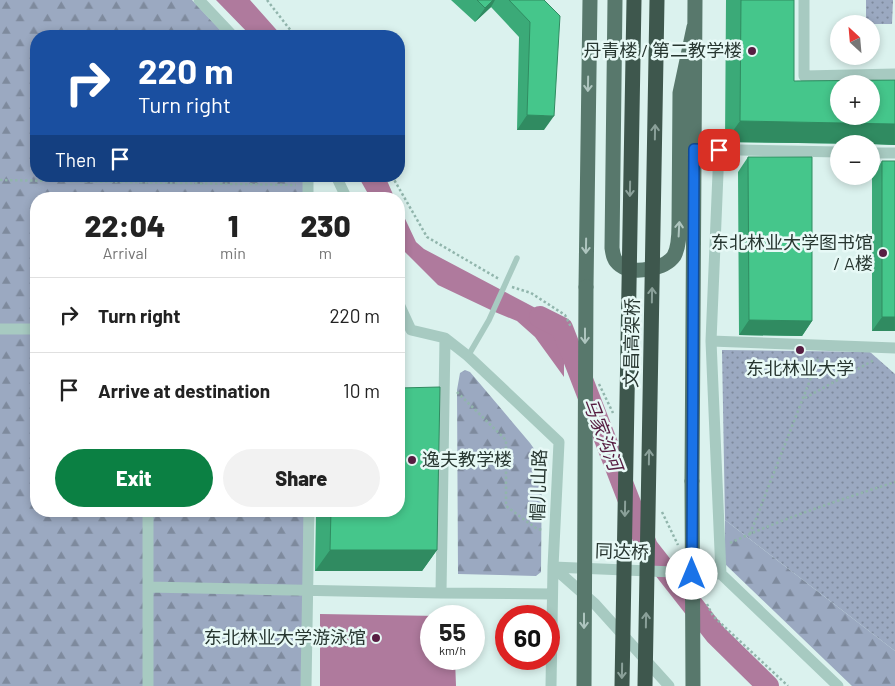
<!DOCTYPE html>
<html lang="en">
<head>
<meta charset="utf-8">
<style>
  :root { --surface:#fff; --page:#f2f2f2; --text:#222; --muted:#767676; --line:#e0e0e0; --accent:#0b8043 }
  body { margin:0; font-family:Barlow,"Noto Sans SC",sans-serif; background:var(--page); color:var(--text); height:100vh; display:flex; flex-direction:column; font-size:19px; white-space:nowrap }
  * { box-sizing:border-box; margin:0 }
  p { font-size:16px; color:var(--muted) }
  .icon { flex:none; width:28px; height:28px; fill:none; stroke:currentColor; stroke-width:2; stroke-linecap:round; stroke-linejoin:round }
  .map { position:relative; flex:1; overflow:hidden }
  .side { position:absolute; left:30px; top:192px; width:375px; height:325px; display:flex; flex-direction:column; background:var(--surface); border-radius:20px; box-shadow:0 2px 8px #0003 }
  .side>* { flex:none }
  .banner { position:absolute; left:30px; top:30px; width:375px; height:152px; border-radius:20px; box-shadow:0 2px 8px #0003; background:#1a4fa0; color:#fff; overflow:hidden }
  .needle { width:32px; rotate:334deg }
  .controls { position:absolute; left:830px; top:15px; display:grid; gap:10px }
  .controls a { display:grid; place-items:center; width:50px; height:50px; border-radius:50%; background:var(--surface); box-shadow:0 2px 8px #0003; font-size:25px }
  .speed { position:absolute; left:420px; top:605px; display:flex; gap:10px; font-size:25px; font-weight:700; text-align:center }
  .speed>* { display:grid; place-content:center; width:65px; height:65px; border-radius:50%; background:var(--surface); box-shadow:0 2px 8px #0003; line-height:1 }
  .speed small { font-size:12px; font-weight:400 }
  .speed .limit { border:8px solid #d22; background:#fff; color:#111 }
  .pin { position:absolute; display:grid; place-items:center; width:42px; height:42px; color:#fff; margin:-21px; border-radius:10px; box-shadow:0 2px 8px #0006 }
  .me { position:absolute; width:55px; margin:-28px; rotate:0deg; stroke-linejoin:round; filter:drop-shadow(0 0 4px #0008) }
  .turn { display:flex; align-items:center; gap:18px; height:105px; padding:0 25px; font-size:22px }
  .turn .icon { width:65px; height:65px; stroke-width:2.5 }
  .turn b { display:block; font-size:35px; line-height:42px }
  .then { display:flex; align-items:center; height:48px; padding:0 25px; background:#0003; gap:10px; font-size:19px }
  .eta { display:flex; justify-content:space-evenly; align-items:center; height:85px; text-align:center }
  .eta b { font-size:30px; font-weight:800; line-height:35px }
  .cta { display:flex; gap:10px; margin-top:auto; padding:10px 25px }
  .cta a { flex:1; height:58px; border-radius:30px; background:var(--accent); color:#fff; font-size:20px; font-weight:800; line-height:58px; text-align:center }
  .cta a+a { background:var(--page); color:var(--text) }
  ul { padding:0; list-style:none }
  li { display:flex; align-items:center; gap:15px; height:75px; padding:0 25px; border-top:1px solid var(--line) }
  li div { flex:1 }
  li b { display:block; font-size:19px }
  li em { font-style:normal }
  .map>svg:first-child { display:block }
</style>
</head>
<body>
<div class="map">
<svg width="895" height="686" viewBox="0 0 895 686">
  <defs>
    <pattern id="grass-dots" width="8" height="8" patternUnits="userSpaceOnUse" patternTransform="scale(1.25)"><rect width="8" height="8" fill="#9ba9c1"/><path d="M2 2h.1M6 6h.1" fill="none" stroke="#7e8a9d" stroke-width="1.8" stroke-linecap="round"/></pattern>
    <pattern id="forest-firs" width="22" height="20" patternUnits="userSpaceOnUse" patternTransform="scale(1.25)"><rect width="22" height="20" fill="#9ba9c1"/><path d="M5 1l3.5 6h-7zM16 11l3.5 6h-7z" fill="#7e8a9d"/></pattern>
  </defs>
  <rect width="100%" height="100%" fill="#dbf2ee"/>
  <path fill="url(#grass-dots)" d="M866,0H893L892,24H866Z
    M722,350L870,352L895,374V651L725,520Z"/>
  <path fill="url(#forest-firs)" d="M0,0H192L226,36H36V176H303L304,199H36V324H0Z
    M0,334H36V511H304L303,686H0Z
    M465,370L470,372L530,443L542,460L541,572L536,576L458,574L457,390L460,373Z
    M725,520L895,651V686H852L725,564Z"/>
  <path fill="#af7a9d" d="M216,0H250L282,36H251Z
    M358,176H385L395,199H371Z
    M399,206L416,242L424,249L564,323V377L535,337L517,321L495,312L438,285L399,246Z
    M320,614L439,616H431V659H455L456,686H320Z"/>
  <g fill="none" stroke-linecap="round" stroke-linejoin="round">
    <path stroke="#af7a9d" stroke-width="22" d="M540,317L562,328L647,547L716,635L768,686"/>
    <path stroke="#91b5ac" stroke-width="2.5" stroke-dasharray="2.5 2.5" stroke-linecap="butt" d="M267,0L295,36
      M392,176L427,237L499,279
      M0,180L296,185
      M512,287L531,293L565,315L571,327
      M599,384L613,413
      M457,392L506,440V506L537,529L543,530
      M805,398L874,360
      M662,512L678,545
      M750,534L819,357
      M730,543C783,518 840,500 895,482
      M707,604L713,616L788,686"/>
    <path stroke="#a7cac1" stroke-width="5.5" d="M468,356L489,320L517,258"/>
    <path stroke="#a7cac1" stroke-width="11" d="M199,0L233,36
      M804,0V76L895,74
      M694,149L839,152
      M719,149L711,341L721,574L838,686
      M871,153H895
      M308,176V199
      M336,176L347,199
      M399,304L411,330L445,338L468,356L559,442L553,567L551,686
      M0,329H36
      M445,338L441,593L552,594
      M711,341L895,348
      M148,511V686
      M553,567L721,574
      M553,567L595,604L669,686
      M148,587L441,593
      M306,686L309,511"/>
    <path stroke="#58786c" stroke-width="15" d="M615,0L612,248C613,255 614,261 620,265C633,275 665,269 674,256C679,247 679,235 679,225L680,93L694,27
      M586,287L590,0
      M692,481L695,0"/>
    <path stroke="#58786c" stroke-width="15" d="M692,481L693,686
      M584,686L586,287"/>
    <path stroke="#3e574d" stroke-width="15" d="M622,686L634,0
      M645,686L657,0"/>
  </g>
  <path fill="#3baa78" d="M451,0H544V130H517L519,37L491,7L475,22Z
    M726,0H794V81L895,80V145L871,144L725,142Z
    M748,157L812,321L802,336L739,335L738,172Z
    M882,161L895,331H872V176Z
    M316,511H399L437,550L422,571H315Z"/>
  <path fill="#308b61" d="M493,0H495L491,7L475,22L485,8Z
    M527,115L554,116L544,130H517Z
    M740,121L895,124V145L871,144L725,142Z
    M882,317H895V331H872Z
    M749,320L812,321L802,336L739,335Z
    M330,550H437L422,571H315Z"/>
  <path fill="#45c68b" stroke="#308b61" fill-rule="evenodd" d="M477,0H493L485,8Z
    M509,0H544L560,16L554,116L527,115L530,22Z
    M741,0H794V81L895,80V124L740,121ZM839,84H871V116H839Z
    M748,157H812V321L749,320Z
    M882,161H895V317H882Z
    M440,387L437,550H330L331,511H399V388Z"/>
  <defs><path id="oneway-shaft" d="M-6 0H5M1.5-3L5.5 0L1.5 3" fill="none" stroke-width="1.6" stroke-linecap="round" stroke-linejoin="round" transform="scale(1.25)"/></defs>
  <g stroke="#aec5bf">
    <use href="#oneway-shaft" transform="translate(588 84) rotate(91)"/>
    <use href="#oneway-shaft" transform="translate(679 229) rotate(-87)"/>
    <use href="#oneway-shaft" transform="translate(586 246) rotate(91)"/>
    <use href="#oneway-shaft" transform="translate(585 336) rotate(90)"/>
    <use href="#oneway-shaft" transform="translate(584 621) rotate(90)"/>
  </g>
  <g stroke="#8aa099">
    <use href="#oneway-shaft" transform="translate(655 132) rotate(-89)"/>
    <use href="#oneway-shaft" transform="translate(630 189) rotate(91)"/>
    <use href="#oneway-shaft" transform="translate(652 295) rotate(-89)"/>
    <use href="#oneway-shaft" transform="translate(649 457) rotate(-89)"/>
    <use href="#oneway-shaft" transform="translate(625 509) rotate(91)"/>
    <use href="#oneway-shaft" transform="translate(646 620) rotate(-89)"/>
    <use href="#oneway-shaft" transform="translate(622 671) rotate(91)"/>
  </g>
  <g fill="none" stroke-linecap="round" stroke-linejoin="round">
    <g stroke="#114b97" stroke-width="12">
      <path id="route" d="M692,574L694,149L719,150"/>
    </g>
    <use href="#route" stroke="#1a73e8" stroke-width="9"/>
  </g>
  <g fill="#571d42" stroke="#e7f9f6" stroke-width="2">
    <circle cx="752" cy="51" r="5"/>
    <circle cx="883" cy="253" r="5"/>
    <circle cx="800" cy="350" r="5"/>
    <circle cx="412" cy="460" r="5"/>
    <circle cx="376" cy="638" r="5"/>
  </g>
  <g text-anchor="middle" stroke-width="5" stroke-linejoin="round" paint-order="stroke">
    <g font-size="18" fill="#273630" stroke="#e7f9f6" text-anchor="end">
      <text x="742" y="57">丹青楼 / 第二教学楼</text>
      <text x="873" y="249">东北林业大学图书馆<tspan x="873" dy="21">/ A楼</tspan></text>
      <text x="800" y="375" text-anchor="middle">东北林业大学</text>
      <text x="422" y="466" text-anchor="start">逸夫教学楼</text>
      <text x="366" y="644">东北林业大学游泳馆</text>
    </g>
    <g font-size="18" fill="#273630" stroke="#e7f9f6">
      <text transform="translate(632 343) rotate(-89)" y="6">文昌高架桥</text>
      <text transform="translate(539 485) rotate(-88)" y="6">帽儿山路</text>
      <text transform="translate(622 552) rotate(2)" y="6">同达桥</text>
    </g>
    <g font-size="19" font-style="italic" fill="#571d42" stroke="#e7f9f6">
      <text transform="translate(603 434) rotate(69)" y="7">马家沟河</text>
    </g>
  </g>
</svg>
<div class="controls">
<a><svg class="needle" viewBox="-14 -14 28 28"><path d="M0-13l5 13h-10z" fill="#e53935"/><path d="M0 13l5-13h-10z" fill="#767676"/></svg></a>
<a>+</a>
<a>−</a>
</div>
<div class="speed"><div>55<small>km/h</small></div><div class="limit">60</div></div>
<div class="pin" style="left:719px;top:150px;background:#d93025"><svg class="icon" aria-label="arrive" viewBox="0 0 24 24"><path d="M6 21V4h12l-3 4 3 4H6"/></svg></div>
<svg class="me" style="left:692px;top:574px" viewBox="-20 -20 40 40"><circle r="19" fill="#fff"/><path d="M0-13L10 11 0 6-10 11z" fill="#1a73e8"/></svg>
<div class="banner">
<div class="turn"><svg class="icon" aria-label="right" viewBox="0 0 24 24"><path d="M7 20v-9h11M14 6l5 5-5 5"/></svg><div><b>220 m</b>Turn right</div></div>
<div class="then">Then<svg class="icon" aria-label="arrive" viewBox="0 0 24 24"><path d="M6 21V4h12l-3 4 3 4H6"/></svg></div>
</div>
<section class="side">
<div class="eta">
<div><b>22:04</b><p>Arrival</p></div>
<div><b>1</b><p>min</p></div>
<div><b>230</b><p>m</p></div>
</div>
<ul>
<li><svg class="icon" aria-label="right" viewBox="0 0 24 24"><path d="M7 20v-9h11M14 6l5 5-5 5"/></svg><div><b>Turn right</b></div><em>220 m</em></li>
<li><svg class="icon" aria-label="arrive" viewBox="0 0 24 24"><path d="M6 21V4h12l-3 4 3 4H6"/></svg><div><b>Arrive at destination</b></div><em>10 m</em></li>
</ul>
<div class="cta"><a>Exit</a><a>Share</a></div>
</section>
</div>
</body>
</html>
